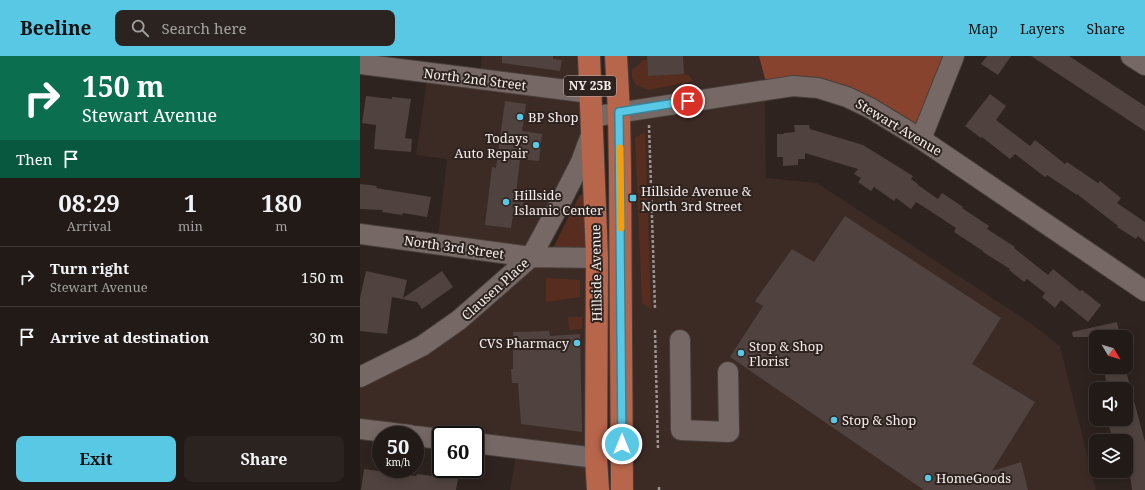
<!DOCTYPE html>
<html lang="en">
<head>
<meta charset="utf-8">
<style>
  :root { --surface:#221a17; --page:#2a2320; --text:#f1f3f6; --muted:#a2a1a1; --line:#3f3836; --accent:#59c8e5 }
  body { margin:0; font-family:"Noto Serif",serif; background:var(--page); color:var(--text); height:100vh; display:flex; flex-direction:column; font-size:15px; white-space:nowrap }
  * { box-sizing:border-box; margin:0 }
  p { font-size:13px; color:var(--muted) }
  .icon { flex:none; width:22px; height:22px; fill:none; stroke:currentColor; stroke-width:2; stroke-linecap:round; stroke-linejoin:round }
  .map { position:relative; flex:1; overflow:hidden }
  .drawer { display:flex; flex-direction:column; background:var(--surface); width:360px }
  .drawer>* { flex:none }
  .guide { background:#0b6e4f; color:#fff; overflow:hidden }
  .needle { width:26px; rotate:128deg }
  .tools { position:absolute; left:729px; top:274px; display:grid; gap:8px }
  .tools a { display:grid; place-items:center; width:44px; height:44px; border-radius:8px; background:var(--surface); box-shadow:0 2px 10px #0003,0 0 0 1px var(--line); font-size:20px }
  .speed { position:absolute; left:12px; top:370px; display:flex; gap:8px; font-size:20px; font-weight:700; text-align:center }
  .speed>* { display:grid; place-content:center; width:52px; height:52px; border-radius:50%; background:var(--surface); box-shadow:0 2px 10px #0003,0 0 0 1px var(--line); line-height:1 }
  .speed small { font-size:10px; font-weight:400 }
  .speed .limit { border:2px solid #111; border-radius:6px; background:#fff; color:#111 }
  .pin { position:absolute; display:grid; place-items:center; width:34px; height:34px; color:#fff; margin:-17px; border:2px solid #fff; border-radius:50%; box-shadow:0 1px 4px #0007 }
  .me { position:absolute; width:44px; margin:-22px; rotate:0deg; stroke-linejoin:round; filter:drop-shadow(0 0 3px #0008) }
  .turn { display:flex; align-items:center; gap:14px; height:84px; padding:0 16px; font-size:18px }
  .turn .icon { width:52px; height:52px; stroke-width:2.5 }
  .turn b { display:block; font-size:28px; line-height:34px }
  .then { display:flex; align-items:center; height:38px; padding:0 16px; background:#0003; gap:8px; font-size:15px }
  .eta { display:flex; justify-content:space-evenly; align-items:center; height:68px; text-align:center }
  .eta b { font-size:24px; font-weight:700; line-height:28px }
  .button { display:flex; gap:8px; margin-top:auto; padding:8px 16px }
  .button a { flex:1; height:46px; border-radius:8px; background:var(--accent); color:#111; font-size:16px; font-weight:700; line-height:46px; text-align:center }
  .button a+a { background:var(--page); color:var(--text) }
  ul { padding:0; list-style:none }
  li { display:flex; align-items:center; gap:12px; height:60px; padding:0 16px; border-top:1px solid var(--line) }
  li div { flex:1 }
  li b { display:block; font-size:15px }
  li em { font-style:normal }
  header { display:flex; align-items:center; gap:24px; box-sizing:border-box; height:56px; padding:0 20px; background:var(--accent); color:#111 }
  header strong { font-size:19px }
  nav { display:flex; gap:22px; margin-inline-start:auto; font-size:14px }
  .search { width:280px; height:36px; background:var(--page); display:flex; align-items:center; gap:10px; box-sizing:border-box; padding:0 14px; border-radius:8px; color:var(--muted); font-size:15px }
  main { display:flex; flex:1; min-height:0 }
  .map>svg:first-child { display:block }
</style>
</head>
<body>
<header>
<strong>Beeline</strong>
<div class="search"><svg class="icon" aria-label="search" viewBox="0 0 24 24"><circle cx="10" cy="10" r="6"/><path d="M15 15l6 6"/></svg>Search here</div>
<nav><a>Map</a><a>Layers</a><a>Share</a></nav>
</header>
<main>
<section class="drawer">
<div class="guide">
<div class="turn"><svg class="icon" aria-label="right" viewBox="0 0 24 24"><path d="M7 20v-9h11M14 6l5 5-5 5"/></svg><div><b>150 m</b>Stewart Avenue</div></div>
<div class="then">Then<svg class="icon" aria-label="arrive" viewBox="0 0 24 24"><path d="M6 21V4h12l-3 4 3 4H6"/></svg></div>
</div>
<div class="eta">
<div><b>08:29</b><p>Arrival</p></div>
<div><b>1</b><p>min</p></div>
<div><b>180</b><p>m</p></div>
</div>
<ul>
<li><svg class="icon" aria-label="right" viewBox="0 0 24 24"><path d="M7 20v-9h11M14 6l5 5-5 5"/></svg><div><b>Turn right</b><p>Stewart Avenue</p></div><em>150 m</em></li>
<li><svg class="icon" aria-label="arrive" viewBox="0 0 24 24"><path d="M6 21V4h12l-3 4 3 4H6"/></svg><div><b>Arrive at destination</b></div><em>30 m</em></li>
</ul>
<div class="button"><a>Exit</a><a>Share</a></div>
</section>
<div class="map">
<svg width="785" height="434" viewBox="0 0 785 434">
  <rect width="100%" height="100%" fill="#2e231f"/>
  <path fill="#3c2a25" d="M122,0H229L232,78L171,200L237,202L238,434H150L157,392L115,379H81L0,373V321L62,290L170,201L77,188L87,103L56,99L68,16L119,23Z
    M256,0H404L406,122L457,127L672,268L700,290L736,434H262Z"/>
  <path fill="#572d20" d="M282,4H287L288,20L324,18L330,20L333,25L289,34L276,29L272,22V14L280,8Z
    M285,76L291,253L282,247L275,82Z
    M222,138L224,141L225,194L193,192L219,140Z
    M186,222L220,224V241L186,246Z
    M208,261H222V273L209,274Z"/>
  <path fill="#88432e" d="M399,0H586L556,71L482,32L405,23Z"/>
  <path fill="#50433f" d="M142,0H193V3L202,4L200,15L142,7Z
    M287,0H323L324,18L288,20Z
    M627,0H651L638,19L621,8Z
    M671,0H709L756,31L785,50V75Z
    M630,38L646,50L636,64L670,90L675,84L705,108L707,106L738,127L740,125L761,142L757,147L785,166V186L778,180L776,183L757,171L758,170L717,138V139L687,119L685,121L655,98L650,103L622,81L621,82L605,70Z
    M6,40L32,43V41L51,43L45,82L52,83L51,96L14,93L16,69L2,67Z
    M145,45L166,48L162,75L182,78L179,105L160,103L156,139L165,140L163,153H154L151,172L125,169L132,111L136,112Z
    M434,69H449L450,73L503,89L553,120L551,123L558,128V129L578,143L582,137L603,151L602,152L629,170L627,173L655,191L654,192L688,219L693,213L720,235L722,234L741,249L728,266L701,244L695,252L682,241L685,237L667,223L664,226L649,214L650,213L623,196V195L594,176L596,172L561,149L556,146L551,153L536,142L534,145L514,131L511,135L498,126L501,122L494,118L498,113L445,97V103H438V109L423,110V101H417V78H424V77L435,76Z
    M0,128L17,130L16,132L71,141L67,161L43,157L42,159L22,156L23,154L0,153Z
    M485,160L641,262L612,308L675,346L632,415L661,406L668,434H564L370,301L403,250L395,245L432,193L454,206Z
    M6,215L47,224L43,242L82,215L93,231L62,253L57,246L32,241L27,278L0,275V242Z
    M757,266L760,281H713L712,276Z
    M189,275L190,280L220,278L222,376L161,368L158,327H152L151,313H153V276Z
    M743,311H765L785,386V434H772L769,410L766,398V385H753L748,366L754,365V363H766V333H750L748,328H747Z
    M4,413L56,420L57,418L98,423L96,434H1Z"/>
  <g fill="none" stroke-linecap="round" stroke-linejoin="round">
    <g stroke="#483e3b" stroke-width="22">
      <path id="minor" d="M771,0L785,9
        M0,8L230,37
        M231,61L433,30L458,32L487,41L510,52L561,83L785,235
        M561,83L594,0
        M0,178L171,201L237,202
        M320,284L321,374L369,376L368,316
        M0,321L62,290L99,264L171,201L197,153L221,106L231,79
        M0,373L50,379
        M55,380L81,383
        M115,387L236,402"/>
    </g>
    <g stroke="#483e3b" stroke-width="24">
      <path id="major" d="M229,0L237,202L236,402L238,434
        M256,0L259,56L260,115L262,434"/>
    </g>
    <path stroke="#9c928f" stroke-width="2.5" stroke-dasharray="3 2" stroke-linecap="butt" d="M289,69L295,253
      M295,274L298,394
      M299,434V430"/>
    <use href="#minor" stroke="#766965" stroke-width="20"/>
    <use href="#major" stroke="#b7654b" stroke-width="22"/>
  </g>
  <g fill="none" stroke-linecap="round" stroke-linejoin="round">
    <g stroke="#3a8295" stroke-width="10">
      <path id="route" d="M262,388L259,56L328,45"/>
    </g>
    <use href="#route" stroke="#59c8e5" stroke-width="7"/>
    <path stroke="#f59e0b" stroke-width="7" d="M260,92L261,172"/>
  </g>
  <g fill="#59c8e5" stroke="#2e231f" stroke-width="1.5">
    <circle cx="160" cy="61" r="4"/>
    <circle cx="176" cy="89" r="4"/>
    <rect x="269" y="138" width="8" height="8" rx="2"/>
    <circle cx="146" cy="146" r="4"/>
    <circle cx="217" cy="287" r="4"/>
    <circle cx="381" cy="297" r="4"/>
    <circle cx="474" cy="364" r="4"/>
    <circle cx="568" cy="422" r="4"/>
  </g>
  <g text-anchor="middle" stroke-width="4" stroke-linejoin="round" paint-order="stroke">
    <rect fill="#2e231f" stroke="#bbb2af" stroke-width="1" x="204" y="20" width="52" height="20" rx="3"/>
    <g font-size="12" font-weight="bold" fill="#f7efed">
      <text x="230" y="34">NY 25B</text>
    </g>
    <g font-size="13" fill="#f7efed" stroke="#2e231f">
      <text transform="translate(115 23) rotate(7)" y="5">North 2nd Street</text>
      <text transform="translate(539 71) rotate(31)" y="5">Stewart Avenue</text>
      <text transform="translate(94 191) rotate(8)" y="5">North 3rd Street</text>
      <text transform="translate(236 217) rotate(-91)" y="5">Hillside Avenue</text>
      <text transform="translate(135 233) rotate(-42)" y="5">Clausen Place</text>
    </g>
    <g font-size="13" fill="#f7efed" stroke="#2e231f" text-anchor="start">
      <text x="168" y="66">BP Shop</text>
      <text x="168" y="87" text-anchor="end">Todays<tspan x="168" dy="15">Auto Repair</tspan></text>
      <text x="281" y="140">Hillside Avenue &amp;<tspan x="281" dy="15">North 3rd Street</tspan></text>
      <text x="154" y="144">Hillside<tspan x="154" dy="15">Islamic Center</tspan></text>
      <text x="209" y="292" text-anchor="end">CVS Pharmacy</text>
      <text x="389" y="295">Stop &amp; Shop<tspan x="389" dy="15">Florist</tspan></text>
      <text x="482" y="369">Stop &amp; Shop</text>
      <text x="576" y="427">HomeGoods</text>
    </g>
  </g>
</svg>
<div class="tools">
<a><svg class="needle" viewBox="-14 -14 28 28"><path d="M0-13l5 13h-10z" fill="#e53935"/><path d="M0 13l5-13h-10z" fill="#a2a1a1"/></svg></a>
<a><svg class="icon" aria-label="sound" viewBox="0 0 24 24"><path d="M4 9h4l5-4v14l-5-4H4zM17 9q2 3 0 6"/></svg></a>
<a><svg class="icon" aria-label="layers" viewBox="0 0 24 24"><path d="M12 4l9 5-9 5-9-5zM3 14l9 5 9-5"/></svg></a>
</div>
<div class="speed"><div>50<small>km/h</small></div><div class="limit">60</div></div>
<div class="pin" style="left:328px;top:45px;background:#d93025"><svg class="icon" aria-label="arrive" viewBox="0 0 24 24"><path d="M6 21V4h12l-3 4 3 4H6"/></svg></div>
<svg class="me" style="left:262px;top:388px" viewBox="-20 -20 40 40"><circle r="17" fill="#59c8e5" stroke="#fff" stroke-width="3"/><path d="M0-11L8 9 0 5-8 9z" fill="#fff"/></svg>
</div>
</main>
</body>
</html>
